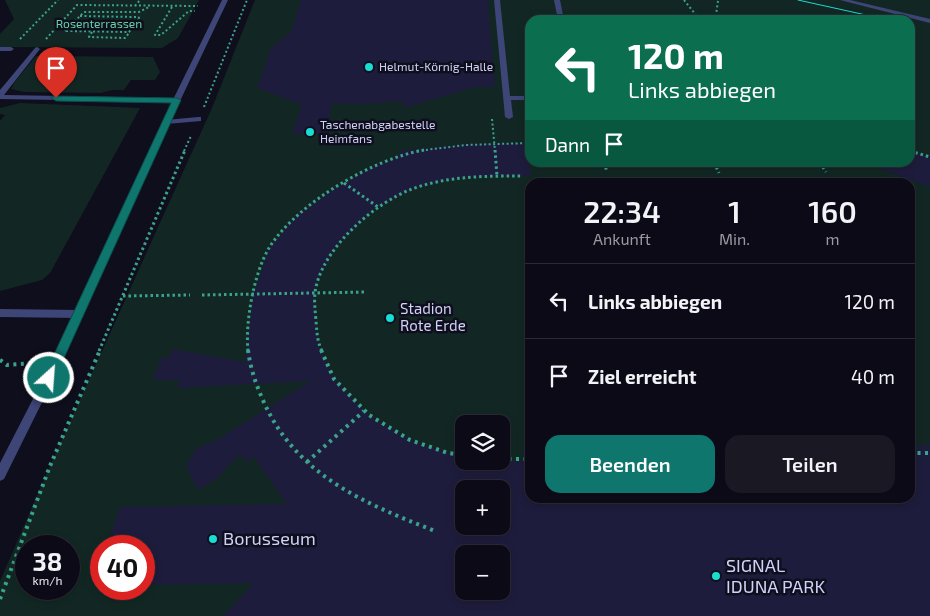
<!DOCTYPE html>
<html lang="de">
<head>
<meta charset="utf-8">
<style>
  :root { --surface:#0b0a16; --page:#191823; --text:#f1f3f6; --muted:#9a9aa1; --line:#2b2b35; --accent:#0f766e }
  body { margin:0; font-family:"Exo 2",sans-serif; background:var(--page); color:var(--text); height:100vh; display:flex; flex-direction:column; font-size:19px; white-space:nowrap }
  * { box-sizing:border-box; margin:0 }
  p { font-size:16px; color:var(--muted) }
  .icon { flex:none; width:28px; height:28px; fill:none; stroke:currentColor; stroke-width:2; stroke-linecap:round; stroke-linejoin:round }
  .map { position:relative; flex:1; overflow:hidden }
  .side { position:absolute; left:525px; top:178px; width:390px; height:325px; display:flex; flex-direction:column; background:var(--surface); border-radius:15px; box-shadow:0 2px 8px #0003,0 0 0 1px var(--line) }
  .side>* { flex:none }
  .guide { position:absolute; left:525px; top:15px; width:390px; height:152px; border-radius:15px; box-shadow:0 2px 8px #0003,0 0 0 1px var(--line); background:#0b6e4f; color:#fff; overflow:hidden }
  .buttons { position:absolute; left:455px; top:415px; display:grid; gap:10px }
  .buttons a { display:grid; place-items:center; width:55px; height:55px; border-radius:10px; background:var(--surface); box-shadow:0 2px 8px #0003,0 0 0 1px var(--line); font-size:25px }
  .speed { position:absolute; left:15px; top:535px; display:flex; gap:10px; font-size:25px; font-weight:700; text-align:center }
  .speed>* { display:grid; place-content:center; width:65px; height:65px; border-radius:50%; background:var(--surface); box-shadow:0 2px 8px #0003,0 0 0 1px var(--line); line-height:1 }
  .speed small { font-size:12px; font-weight:400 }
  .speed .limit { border:8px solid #d22; background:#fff; color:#111 }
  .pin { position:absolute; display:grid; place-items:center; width:42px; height:42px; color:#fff; margin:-51px -21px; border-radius:50% 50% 50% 0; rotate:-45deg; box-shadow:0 0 5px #0007 }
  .pin .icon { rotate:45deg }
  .me { position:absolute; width:55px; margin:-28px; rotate:26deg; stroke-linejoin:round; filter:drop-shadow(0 0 4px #0008) }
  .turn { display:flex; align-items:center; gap:18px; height:105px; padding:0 20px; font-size:22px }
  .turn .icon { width:65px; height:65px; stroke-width:2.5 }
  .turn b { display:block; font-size:35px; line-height:42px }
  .then { display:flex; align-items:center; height:48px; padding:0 20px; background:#0003; gap:10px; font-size:19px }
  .eta { display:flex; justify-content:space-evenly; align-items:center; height:85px; text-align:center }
  .eta b { font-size:30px; font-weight:600; line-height:35px }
  .action { display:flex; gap:10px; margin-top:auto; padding:10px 20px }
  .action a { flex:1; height:58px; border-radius:15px; background:var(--accent); color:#fff; font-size:20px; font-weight:600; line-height:58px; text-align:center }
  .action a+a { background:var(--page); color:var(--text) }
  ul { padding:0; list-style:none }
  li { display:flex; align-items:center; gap:15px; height:75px; padding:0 20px; border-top:1px solid var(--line) }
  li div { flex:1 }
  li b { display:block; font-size:19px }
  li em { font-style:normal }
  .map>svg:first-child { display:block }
</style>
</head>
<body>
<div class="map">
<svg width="930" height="616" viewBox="0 0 930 616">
  <rect width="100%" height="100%" fill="#0f0e1d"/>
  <path fill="#122723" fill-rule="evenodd" d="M5,0H199L178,38L162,48L0,47V34L14,19Z
    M255,0H930V616H0V581L50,466L212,108ZM530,20H910V162H530ZM530,182H910V498H530ZM464,424H501V461H464ZM464,489H501V526H464ZM26,546H69V589H26ZM101,546H144V589H101ZM464,554H501V591H464Z
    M36,56L153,57L160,72L155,80H131L124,90H112L101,93L24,92L11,89L14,83Z
    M20,103L140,108L50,273L42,280L0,291V121L5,115L0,114V108Z"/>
  <path fill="#1e1c3c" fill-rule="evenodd" d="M301,0H488L495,87H475L403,108V101L362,104L332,103L326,134H292L302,105L257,88L271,48L291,32Z
    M530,143V176H487L450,179L412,189L372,210L336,246L317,282L314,300L318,343L334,379L369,415L410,440L448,453L464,455V461H530V498H910V446L930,445V616H223L254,583L144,585V546H107L120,507L287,504L254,457L246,462L240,454L216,479L198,490L187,469V463L197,449L205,444L214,442L311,381L177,388L180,380H153L161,358H169L172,349L245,362L253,295L269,249L294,218L335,188L370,168L399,156L400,151L471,144ZM464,489H501V526H464ZM464,554H501V591H464Z
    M910,151L930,157V187L869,165L870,162H910Z"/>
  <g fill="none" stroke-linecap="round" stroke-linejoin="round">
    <path stroke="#3ba38d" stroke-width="2" stroke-dasharray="2 2.5" stroke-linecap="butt" d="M684,0L700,20
      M718,1L716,15L720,20
      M135,6L140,0
      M172,7L155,35H161L189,11H195
      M80,16L136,17
      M75,21L136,22
      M70,26L133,28
      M65,31L84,12H139L149,7
      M66,31L129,32L140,18L136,17
      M92,32L89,37L125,38L129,33
      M20,39L58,0
      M46,39L77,5L198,6
      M204,107L247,0
      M492,119L495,151
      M184,151L191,136
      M417,151L466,145L530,143"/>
    <path stroke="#3ba38d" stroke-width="3" stroke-dasharray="2.5 3" stroke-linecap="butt" d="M495,150L497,176
      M910,151L930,157
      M604,162L607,172
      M714,162L719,173
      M820,162L826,172
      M344,183L378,207
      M202,295L367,292
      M123,296L190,295
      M99,351L185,150
      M248,351C245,322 254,273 269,248C297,203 373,159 424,150
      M322,351C317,341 317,332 316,321C315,308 313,296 317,283C328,244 375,203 412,189C447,176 485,176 522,176"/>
    <path stroke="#3ba38d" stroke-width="4" stroke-dasharray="3 4.5" stroke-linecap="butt" d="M248,350C250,366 255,382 262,398C294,474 363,503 435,531
      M321,350L334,379L369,415L410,440L448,453L464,455
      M0,360L7,365L36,363
      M910,453H930
      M501,459H530
      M307,462L364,411
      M0,599L50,466L100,350"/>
    <path fill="#3e4577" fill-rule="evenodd" d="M494,0H500L510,96H530V100H511L513,117L509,119L505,117Z
      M554,0H560L564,20H558Z
      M0,47H11L14,49L11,51H0Z
      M37,47L40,49L4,95L177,98L181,100L177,102L0,99V90L35,48Z
      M198,117H201V121L166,124L162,122L166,120Z
      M0,309L79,310L83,311L84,314L83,317L79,318L0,317Z"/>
    <path fill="#3e4577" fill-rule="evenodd" d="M840,0H850L930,19V23Z"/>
    <path fill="#3e4577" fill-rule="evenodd" d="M222,0H228L170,122L62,362L4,479L0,481V463L52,362L162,122Z"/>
    <path stroke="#19dcd2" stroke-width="1" d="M798,0L866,15"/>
  </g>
  <path fill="#0f766e" stroke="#0a4d48" d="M53,96L177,98L181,100L55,378L53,382H44L43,378L171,103L56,101L51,98Z"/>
  <g fill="#19dcd2" stroke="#0f0e1d" stroke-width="2">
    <circle cx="369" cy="67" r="5"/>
    <circle cx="310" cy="132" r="5"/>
    <circle cx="390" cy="318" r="5"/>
    <circle cx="213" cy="539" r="5"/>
    <circle cx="716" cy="576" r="5"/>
  </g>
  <g text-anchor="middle" stroke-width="5" stroke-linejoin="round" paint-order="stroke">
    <g font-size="12" fill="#65d1a5" stroke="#0f0e1d">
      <text x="99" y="28">Rosenterrassen</text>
    </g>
    <g font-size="12" fill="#d0d2fa" stroke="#0f0e1d" text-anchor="start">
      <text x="379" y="71">Helmut-Körnig-Halle</text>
      <text x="320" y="129">Taschenabgabestelle<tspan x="320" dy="14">Heimfans</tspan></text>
    </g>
    <g font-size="15" fill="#d0d2fa" stroke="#0f0e1d" text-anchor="start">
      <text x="400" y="314">Stadion<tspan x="400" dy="17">Rote Erde</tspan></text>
    </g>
    <g font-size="18" fill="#d0d2fa" stroke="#0f0e1d" text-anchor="start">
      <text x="223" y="545">Borusseum</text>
      <text x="726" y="572">SIGNAL<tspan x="726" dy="21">IDUNA PARK</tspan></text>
    </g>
  </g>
</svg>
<div class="buttons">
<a><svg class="icon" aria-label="layers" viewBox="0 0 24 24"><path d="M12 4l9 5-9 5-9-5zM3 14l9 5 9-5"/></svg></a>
<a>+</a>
<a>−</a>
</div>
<div class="speed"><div>38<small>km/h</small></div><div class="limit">40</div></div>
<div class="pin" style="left:56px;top:98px;background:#d93025"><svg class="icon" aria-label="arrive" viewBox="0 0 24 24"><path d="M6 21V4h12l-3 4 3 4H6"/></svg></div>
<svg class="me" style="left:49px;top:378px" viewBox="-20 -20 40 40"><circle r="17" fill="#0f766e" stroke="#fff" stroke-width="3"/><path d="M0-11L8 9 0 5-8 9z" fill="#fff"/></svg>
<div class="guide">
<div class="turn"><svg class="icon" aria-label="left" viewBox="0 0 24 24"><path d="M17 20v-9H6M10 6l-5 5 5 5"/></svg><div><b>120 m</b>Links abbiegen</div></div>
<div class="then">Dann<svg class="icon" aria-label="arrive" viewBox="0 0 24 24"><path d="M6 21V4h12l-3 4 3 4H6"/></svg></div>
</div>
<section class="side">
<div class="eta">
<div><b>22:34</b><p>Ankunft</p></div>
<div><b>1</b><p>Min.</p></div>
<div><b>160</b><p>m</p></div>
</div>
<ul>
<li><svg class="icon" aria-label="left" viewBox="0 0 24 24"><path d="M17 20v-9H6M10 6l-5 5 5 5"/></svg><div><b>Links abbiegen</b></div><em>120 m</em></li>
<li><svg class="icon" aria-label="arrive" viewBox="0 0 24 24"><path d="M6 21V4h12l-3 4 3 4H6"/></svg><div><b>Ziel erreicht</b></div><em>40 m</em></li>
</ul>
<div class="action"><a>Beenden</a><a>Teilen</a></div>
</section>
</div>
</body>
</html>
